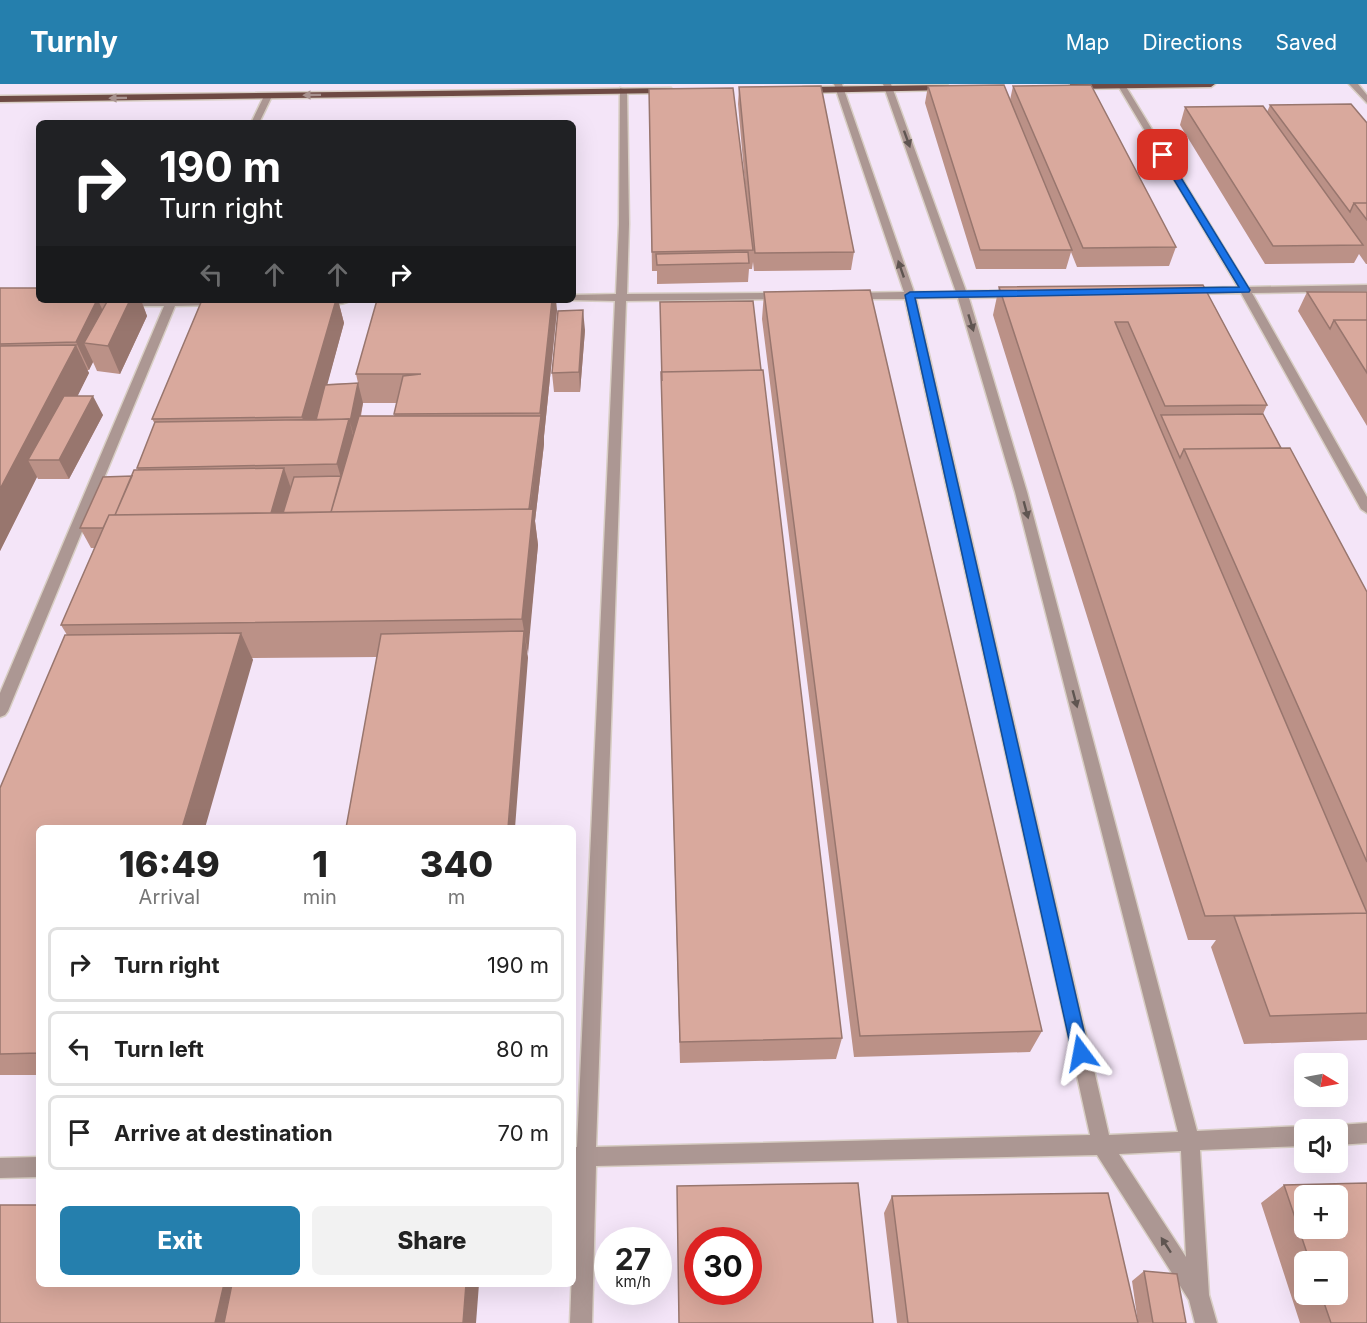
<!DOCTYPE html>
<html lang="en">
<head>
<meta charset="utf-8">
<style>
  :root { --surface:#fff; --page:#f2f2f2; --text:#222; --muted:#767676; --line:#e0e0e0; --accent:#257fad }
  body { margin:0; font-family:Inter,sans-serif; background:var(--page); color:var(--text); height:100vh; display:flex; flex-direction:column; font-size:22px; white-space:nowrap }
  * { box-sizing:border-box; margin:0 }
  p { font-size:20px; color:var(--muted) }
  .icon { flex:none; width:33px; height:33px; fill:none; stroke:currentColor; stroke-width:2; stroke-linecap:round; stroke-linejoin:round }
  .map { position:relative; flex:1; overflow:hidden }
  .drawer { position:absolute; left:36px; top:741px; width:540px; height:462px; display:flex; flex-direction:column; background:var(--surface); border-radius:9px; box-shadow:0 6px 24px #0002 }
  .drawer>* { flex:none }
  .guide { position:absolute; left:36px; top:36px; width:540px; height:183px; border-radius:9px; box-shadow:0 6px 24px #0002; background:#202124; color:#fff; overflow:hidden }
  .needle { width:39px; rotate:100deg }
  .fabs { position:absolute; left:1294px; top:969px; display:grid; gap:12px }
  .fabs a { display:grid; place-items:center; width:54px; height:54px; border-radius:9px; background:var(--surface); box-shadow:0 6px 24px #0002; font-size:30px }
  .speed { position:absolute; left:594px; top:1143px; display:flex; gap:12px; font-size:30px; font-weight:700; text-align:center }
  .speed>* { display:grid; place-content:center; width:78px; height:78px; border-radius:50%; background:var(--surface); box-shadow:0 6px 24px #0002; line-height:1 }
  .speed small { font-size:15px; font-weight:400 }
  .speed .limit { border:9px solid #d22; background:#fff; color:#111 }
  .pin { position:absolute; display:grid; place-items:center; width:51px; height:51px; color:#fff; margin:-26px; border-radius:12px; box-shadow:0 3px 9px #0006 }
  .me { position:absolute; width:66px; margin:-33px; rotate:347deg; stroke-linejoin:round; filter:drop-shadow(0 0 4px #0008) }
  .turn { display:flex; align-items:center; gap:21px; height:126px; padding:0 24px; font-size:27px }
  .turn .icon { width:78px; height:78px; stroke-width:2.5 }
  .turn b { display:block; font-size:42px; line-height:51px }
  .lanes { display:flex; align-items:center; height:57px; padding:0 24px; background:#0003; justify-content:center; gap:30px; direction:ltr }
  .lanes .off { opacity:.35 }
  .eta { display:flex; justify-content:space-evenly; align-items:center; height:102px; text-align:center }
  .eta b { font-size:36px; font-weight:800; line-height:42px }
  .action { display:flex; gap:12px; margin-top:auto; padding:12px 24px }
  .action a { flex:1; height:69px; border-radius:9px; background:var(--accent); color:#fff; font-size:24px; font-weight:800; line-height:69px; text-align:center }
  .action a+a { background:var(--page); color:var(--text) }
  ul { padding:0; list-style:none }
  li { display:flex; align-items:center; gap:18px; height:75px; margin:0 12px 9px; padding:0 12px; border:3px solid var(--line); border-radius:9px }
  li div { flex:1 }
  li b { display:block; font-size:22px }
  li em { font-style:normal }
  header { display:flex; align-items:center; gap:36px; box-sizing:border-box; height:84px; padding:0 30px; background:var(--accent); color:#fff }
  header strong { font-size:28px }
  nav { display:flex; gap:33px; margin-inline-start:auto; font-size:21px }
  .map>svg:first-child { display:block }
</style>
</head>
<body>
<header>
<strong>Turnly</strong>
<nav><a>Map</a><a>Directions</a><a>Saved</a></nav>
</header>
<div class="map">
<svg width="1367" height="1239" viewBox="0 0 1367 1239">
  <rect width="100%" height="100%" fill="#fef3e8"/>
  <path fill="#f4e5f8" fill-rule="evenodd" d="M0,0H1367V1239H0ZM39,39H573V216H39ZM39,744H573V1200H39ZM1305,980H1338V1012H1305ZM1305,1046H1338V1078H1305ZM1305,1112H1338V1144H1305ZM608,1156H658V1208H608ZM698,1156H748V1208H698ZM1305,1178H1338V1210H1305Z"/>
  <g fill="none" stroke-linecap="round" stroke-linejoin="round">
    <g stroke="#d8cec4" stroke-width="3">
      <path id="minor" d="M834,0H842L914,208H956L883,0H891L966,207H1016L1021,210L1016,213L969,214L1027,408L1197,1047L1305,1042L1312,1046H1305V1062L1200,1066L1209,1211L1217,1239H1195L1189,1216L1097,1071L596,1082L592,1239H570L576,1083H573V1063H577L615,217L569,216H573V211L616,210L619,140L620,4L627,6L629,140L627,210L782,209L787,212L782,215L626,217L596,1063L1090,1051L905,215H851L846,212L851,209L904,208ZM916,214H958L1015,408L1178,1048L1109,1051ZM1181,1067L1186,1173L1119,1070Z
        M1117,0L1125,1L1248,203L1367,201V207L1252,209L1367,413V429L1361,425L1241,209L1187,210L1182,207L1187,204L1238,203Z
        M1349,0H1358L1367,11V19Z
        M265,10L272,12L259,39H251Z
        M224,216V220L220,221L175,222L8,627L5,631L0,633V609L164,222H124L119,219L123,216Z
        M314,216H351C343,222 322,222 314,216Z
        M1367,1039V1059L1338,1061V1046H1331L1338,1041Z
        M39,1073V1093L0,1094V1074Z"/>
    </g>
    <g stroke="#d8cec4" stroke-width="3">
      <path id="major" d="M1070,0H1215L1211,3L1073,5L1070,4Z
        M947,1L951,4L950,6L803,9L799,6L803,3Z
        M671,4L672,6L668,9L0,18V12Z"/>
    </g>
    <use href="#minor" fill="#ac9793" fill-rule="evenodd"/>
    <use href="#major" fill="#6e4a44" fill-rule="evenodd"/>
  </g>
  <path fill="#bb9187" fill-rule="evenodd" d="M928,2L1010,16L1013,2L1176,163L1169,182L1077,183L1071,168L1066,185H976L925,19Z
    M739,3L854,168L851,186L754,187L753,178L752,185H749L748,198L657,200V187H652L649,5L746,111L738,20Z
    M1270,21L1367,39V180H1366L1359,170L1354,179L1265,180L1180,41L1185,23L1267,28Z
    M1203,201L1267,321L1263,330L1281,364L1367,508V956L1244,960L1211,863L1216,856H1188L993,231L999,203Z
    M0,204L39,216H141L147,232L120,290L97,287L93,278L89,286H87L89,289L77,312L103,331L69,395H38L37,393L0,467Z
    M764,208L1042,947L1030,968L854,973L762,235Z
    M1307,208H1367V342L1298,227Z
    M202,216H338L344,239L327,300L358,299L356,290L557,226L544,352V360L535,437L538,461L527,570L528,574L377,573L252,574L253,576L39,744V991H0V704L67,551L61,541L95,464H91L80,444L138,386L137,384L155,340L152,335ZM363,319H397L394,332H361Z
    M585,246L580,308H554L552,289Z
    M662,316L842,954L836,975L680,979Z
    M1367,1099V1239H1300L1261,1119L1284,1101ZM1305,1112H1338V1144H1305ZM1305,1178H1338V1210H1305Z
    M892,1112L1138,1239H897L884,1129Z
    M1144,1187L1186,1239H1138L1132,1197Z"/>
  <path fill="#98766e" d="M97,216H98L110,243L84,259L93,278L89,286L76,258Z
    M130,216H141L147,232L120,290L108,262Z
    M336,216H338L344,239L311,361L302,333Z
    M552,216H556L557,226L544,352V360L535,437L538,461L528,570L522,535L529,430L541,336L540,329Z
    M583,226L585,246L580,308L579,288Z
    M76,261L89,289L46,376H28L37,393L0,467V405Z
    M358,299L363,319L355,357L350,338Z
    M93,312L103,331L69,395L59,376Z
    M349,335L356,363L341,394L337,380Z
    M284,384L294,413L284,447L270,431Z
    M524,547L528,574L515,744H508Z
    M241,549L253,576L205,744H182Z
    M224,1200H252L243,1239H215Z
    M466,1200H479L476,1239H463Z"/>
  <path fill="#d9a99d" stroke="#98766e" stroke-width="1.5" fill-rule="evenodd" d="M1004,1L1072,166H980L928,2Z
    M1091,1L1176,163L1083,164L1013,2Z
    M821,2L854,168L755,169L739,3Z
    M733,4L753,166L652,168L649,5Z
    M1351,20L1367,39V119H1354L1350,128L1270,21Z
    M1263,22L1363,161L1273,162L1185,23Z
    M1354,119H1367V136Z
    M748,168L749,179L657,181L656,170Z
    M1203,201L1267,321L1165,322L1128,238H1115L1367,829L1205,832L999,203Z
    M0,204H39V216H97L76,258L0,260Z
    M870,206L1042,947L860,952L764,208Z
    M1307,208H1367V236H1334L1330,245Z
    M108,216H130L108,262L84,259Z
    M202,216H336L302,333L152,335Z
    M377,216H552L540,329L394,330L403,292L421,290H356Z
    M753,217L761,286L661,288L662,297L660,218Z
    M583,226L579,288L552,289L558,227Z
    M1334,236H1367V289Z
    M76,261L0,405V262Z
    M763,286L842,954L680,958L661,288Z
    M358,299L350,338L349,335L316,336L325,301Z
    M64,312H93L59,376H28Z
    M1263,330L1281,364L1184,365L1180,374L1161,331Z
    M359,332H541L529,425L331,428Z
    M349,335L337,380L137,384L155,338Z
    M1290,364L1367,508V778L1184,365Z
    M284,384L271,429L115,431L134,386Z
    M132,392L115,431H109L103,444H80L103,393Z
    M341,392L331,428L283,429L294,393Z
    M533,425L522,535L61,541L109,431Z
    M524,547L508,744H346L381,550Z
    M241,549L182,744H39V969L0,970V704L65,551Z
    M1367,829V929L1270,932L1234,832Z
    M858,1099L873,1239H679L677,1102ZM698,1156H748V1208H698Z
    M1367,1099V1239H1331L1321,1210H1338V1178H1310L1284,1101ZM1305,1112H1338V1144H1305Z
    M1108,1109L1138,1239H908L892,1112Z
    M0,1121H39V1200H224L215,1239H0Z
    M1144,1187L1177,1190L1186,1239H1153Z
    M232,1200H466L463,1239H224Z"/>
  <defs><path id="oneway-solid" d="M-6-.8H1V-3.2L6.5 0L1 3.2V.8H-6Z" transform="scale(1.5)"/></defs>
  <g fill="#a8928f">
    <use href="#oneway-solid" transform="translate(312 11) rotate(179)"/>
    <use href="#oneway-solid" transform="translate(118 14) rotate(179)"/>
  </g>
  <g fill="#5f5551">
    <use href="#oneway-solid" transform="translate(907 55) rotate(70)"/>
    <use href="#oneway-solid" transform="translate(901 185) rotate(-109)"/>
    <use href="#oneway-solid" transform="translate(971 239) rotate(73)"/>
    <use href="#oneway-solid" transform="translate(1026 426) rotate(75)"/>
    <use href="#oneway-solid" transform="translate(1075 615) rotate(75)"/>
    <use href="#oneway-solid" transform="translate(1166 1161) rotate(-123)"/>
  </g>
  <path fill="#1a73e8" stroke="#114b97" stroke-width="1.5" d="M1160,69L1167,71L1250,206L1249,208L915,214L1089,969L1087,974L1081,977L1075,974L1072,969L905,211L910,208L1239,203L1159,71Z"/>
</svg>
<div class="fabs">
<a><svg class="needle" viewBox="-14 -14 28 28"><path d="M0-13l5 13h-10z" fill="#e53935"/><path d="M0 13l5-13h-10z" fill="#767676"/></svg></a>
<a><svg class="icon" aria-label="sound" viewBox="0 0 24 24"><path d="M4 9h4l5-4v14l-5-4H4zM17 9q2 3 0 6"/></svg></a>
<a>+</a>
<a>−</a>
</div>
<div class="speed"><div>27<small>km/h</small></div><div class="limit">30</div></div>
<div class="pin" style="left:1163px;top:71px;background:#d93025"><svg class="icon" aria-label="arrive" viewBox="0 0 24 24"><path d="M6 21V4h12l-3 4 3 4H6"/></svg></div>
<svg class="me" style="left:1081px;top:969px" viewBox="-20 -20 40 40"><path d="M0-17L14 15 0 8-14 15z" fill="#1a73e8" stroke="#fff" stroke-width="4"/></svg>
<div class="guide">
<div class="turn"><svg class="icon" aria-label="right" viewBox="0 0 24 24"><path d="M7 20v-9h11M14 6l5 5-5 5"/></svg><div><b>190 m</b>Turn right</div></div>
<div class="lanes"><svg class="icon off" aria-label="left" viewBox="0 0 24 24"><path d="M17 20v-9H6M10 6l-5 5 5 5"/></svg><svg class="icon off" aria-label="ahead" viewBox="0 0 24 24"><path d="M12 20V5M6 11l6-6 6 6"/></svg><svg class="icon off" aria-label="ahead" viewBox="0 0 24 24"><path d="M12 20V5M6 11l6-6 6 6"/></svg><svg class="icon" aria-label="right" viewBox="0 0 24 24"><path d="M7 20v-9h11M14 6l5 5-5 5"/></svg></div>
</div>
<section class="drawer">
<div class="eta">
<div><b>16:49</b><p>Arrival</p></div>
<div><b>1</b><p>min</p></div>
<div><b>340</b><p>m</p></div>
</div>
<ul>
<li><svg class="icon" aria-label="right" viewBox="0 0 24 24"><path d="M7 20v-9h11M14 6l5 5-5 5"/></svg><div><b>Turn right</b></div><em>190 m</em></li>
<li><svg class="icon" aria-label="left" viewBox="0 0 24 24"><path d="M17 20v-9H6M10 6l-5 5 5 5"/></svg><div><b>Turn left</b></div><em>80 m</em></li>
<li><svg class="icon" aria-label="arrive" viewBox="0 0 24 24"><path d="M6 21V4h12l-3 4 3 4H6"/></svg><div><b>Arrive at destination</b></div><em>70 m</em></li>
</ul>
<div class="action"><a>Exit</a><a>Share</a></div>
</section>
</div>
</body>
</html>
